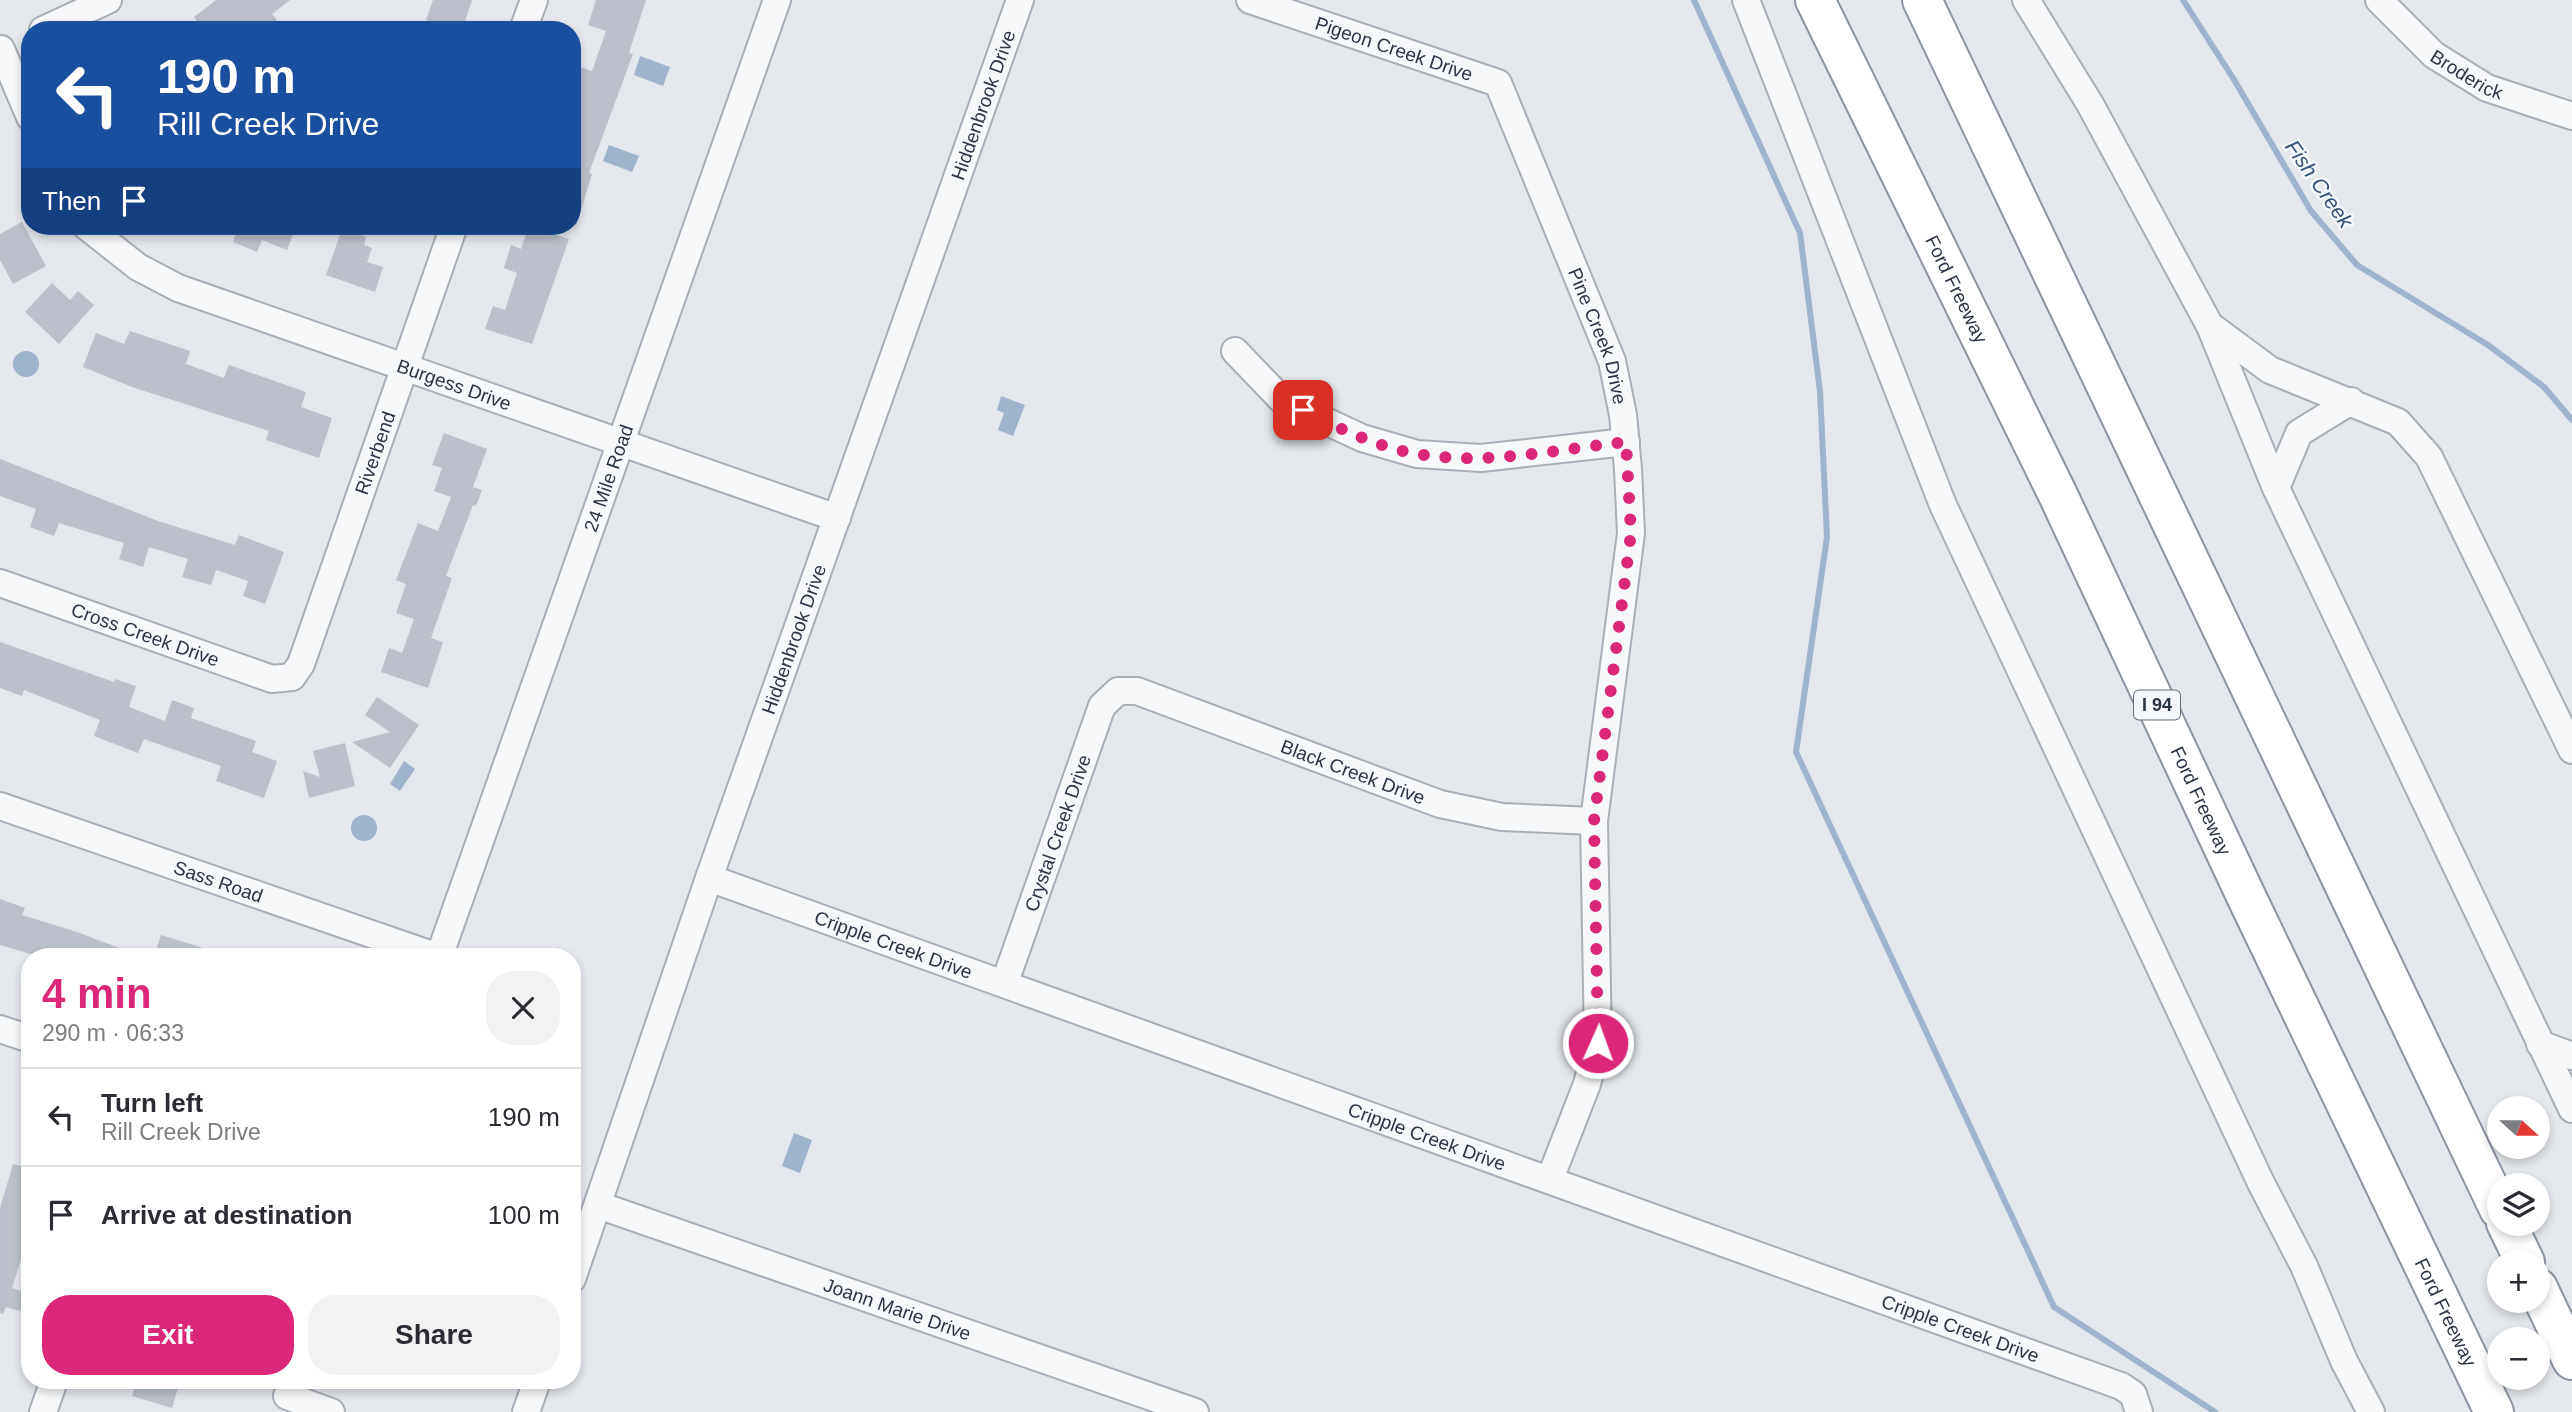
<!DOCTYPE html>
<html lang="en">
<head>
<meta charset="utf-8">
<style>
  :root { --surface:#fff; --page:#f2f2f3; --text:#2b2b33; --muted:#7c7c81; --line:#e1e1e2; --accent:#db2777 }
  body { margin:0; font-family:Arial,sans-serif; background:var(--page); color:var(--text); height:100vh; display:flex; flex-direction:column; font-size:26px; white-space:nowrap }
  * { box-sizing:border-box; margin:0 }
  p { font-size:23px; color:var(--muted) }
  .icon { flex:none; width:38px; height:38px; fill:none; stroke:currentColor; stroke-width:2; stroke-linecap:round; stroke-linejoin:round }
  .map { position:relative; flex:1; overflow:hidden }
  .details { position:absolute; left:21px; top:948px; width:560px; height:441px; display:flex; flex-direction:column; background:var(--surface); border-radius:28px; box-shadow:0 4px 10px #0003 }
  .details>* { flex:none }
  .top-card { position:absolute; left:21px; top:21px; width:560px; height:214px; border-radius:28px; box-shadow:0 4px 10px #0003; background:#1a4fa0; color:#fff; overflow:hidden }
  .needle { width:46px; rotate:111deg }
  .fabs { position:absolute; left:2487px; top:1096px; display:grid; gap:14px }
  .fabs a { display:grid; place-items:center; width:63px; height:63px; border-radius:50%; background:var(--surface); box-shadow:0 4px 10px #0003; font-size:35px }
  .pin { position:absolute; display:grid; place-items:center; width:60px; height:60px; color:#fff; margin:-30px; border-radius:14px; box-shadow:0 4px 10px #0006 }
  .me { position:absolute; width:77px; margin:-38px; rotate:2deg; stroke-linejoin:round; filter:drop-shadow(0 0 5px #0008) }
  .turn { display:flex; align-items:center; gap:24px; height:147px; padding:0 21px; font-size:32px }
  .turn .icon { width:91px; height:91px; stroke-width:2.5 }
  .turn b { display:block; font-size:49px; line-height:60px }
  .then { display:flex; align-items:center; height:66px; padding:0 21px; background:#0003; gap:14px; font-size:26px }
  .round { display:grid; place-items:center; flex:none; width:74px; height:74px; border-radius:28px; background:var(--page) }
  .summary { display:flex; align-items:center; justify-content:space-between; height:119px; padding:0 21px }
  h1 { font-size:42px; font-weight:600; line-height:52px; color:var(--accent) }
  .cta { display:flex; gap:14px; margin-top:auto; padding:14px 21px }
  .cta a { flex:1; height:80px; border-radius:28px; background:var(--accent); color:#fff; font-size:28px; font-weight:600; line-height:80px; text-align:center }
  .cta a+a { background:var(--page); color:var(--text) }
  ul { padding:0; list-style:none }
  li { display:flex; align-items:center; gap:21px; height:98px; padding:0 21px; border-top:2px solid var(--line) }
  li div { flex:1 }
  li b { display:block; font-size:26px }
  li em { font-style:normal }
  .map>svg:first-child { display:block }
</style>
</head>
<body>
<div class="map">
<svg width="2572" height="1412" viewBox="0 0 2572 1412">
  <rect width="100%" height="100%" fill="#e4e7ec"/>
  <path fill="#9fb4cc" d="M640,56L670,67L663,86L634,75Z
    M609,145L639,156L632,172L603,161Z
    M13 364a13 13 0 1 1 26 0a13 13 0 1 1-26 0Z
    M1001,396L1025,405L1013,436L998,430L1004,413L997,410Z
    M404,761L415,769L400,791L390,784Z
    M351 828a13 13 0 1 1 26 0a13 13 0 1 1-26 0Z
    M794,1133L812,1140L800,1173L782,1166Z"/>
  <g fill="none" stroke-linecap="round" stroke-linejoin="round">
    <path stroke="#9fb4cc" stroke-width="6" d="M1694,0L1800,233L1820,391L1827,537L1796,752L2054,1307L2215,1412
      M2183,0L2233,78L2311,211L2357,265L2488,345L2544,387L2572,420"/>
  </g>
  <path fill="#bbc0ca" d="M216,0H290L272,14L277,20L265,30H204L194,17Z
    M433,0H472L462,30L426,20Z
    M596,0H646L629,53L633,54L589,173L592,174L576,226L572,225V90L580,67L592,71L606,31L588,25Z
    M22,222L46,266L13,284L0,260V234Z
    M228,226H296L287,250L262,240L257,252L233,242L237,230Z
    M529,226L569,239L532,344L485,329L493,306L505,310L517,273L504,268L511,245L521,249Z
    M342,229L366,237L364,245L372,248L367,262L383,267L375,292L326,275Z
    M52,283L70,300L78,291L94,305L59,344L25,312Z
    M130,331L190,351L186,364L224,378L229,365L306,392L301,407L332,418L319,458L266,440L269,431L132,387L83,367L96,333L124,344Z
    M444,433L487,449L473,487L482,490L476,506L473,505L446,576L452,578L431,638L443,642L428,688L381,672L389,648L402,653L414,619L396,613L406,584L396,580L418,523L438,531L451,497L434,491L442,468L432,465Z
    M0,459L158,521L235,545L239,535L284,552L265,604L243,596L248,581L216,570L211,585L182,577L188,559L149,547L143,567L119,559L124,543L59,523L54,536L30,527L36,509L0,496Z
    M0,642L114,682L115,679L136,686L129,707L165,721L172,700L194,708L191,718L256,741L252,752L277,761L264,798L216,781L221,766L144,739L138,753L94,736L100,720L24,690L22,696L0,688Z
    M377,697L419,725L390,768L352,742L390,732L365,715Z
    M345,743L355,786L309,798L303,771L320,777L313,751Z
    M0,899L25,908L22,915L77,932L135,954L134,957H41L0,945Z
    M161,935L220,953L219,957H154Z
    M13,1164L30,1168V1255L23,1253L12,1288L26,1293L20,1311L6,1307L3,1314L0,1313V1208Z
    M137,1381H180L172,1408L132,1396Z"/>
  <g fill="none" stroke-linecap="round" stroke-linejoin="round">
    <g stroke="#a9aeb7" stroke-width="30">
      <g id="minor">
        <path id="s1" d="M1250,0L1498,83L1612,361L1623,415L1628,469L1631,533L1594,821L1598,1043L1587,1084L1550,1179"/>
        <path d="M1746,0L1943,505L2261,1183L2304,1266L2344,1361L2371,1412"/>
        <path d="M2026,0L2090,104L2210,326L2276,488L2572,1109"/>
        <path id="s2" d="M2379,0L2434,55L2487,88L2572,116"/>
        <path d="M43,30L108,0"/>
        <path d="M523,30L534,0"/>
        <path d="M1,49L30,117"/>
        <path id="s3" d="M86,226L138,267L178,288L837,518"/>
        <path d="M2212,327L2270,370L2398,422L2429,457L2572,750"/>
        <path d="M1235,351L1283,401L1362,438L1417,454L1481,458L1626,442"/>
        <path d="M2276,488L2299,433L2351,401"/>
        <path id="s4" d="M0,583L272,679L292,677L301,664L454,226"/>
        <path id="s5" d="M0,806L438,957"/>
        <path id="s6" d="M709,878L2121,1386L2133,1394L2139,1412"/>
        <path id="s7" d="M439,957L777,0"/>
        <path id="s8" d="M1005,982L1102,706L1118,691H1137L1440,804L1502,817L1594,821"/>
        <path d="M0,1029L30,1039"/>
        <path d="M2540,1044L2572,1056"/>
        <path id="s9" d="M598,1205L1195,1412"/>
        <path id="s10" d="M572,1279L709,878L1020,0"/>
        <path d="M287,1396L331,1412"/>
        <path d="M43,1412L54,1381"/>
        <path d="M526,1412L537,1381"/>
      </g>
    </g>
    <g stroke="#8b94a3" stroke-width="42">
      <g id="highway">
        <path id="s11" d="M1815,0L2058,495L2245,894L2494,1412"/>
        <path d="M1922,0L2499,1209"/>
        <path d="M2506,1223L2525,1262"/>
        <path d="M2538,1288L2572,1360"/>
      </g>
    </g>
    <use href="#minor" stroke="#f7f8fa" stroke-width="26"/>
    <use href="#highway" stroke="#fff" stroke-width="38"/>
  </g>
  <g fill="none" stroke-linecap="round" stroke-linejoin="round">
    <path stroke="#db2777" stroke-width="12" stroke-dasharray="0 21.6" d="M1303,410C1339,428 1378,448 1418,454C1486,466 1559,449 1626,442L1631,533L1594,821L1598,1043"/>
  </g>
  <g text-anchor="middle" stroke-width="5" stroke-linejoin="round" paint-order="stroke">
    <rect fill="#f4f6f9" stroke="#676e7b" stroke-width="2" x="2134" y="690.5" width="46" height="29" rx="5"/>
    <g font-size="18" font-weight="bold" fill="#2b3445">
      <text x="2157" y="711">I 94</text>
    </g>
    <g font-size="19" fill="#2b3445" stroke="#f4f6f9">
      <text dy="7" stroke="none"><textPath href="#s1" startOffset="152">Pigeon Creek Drive</textPath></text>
      <text dy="7" stroke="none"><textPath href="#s2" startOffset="116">Broderick</textPath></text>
      <text dy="7" stroke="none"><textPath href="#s10" startOffset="1244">Hiddenbrook Drive</textPath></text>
      <text dy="7" stroke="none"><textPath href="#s11" startOffset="322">Ford Freeway</textPath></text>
      <text dy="7" stroke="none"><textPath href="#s1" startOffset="534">Pine Creek Drive</textPath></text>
      <text dy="7" stroke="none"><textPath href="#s3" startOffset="404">Burgess Drive</textPath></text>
      <text dy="7" stroke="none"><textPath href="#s4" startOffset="548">Riverbend</textPath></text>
      <text dy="7" stroke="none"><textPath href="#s7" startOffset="508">24 Mile Road</textPath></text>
      <text dy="7" stroke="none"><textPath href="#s4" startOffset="154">Cross Creek Drive</textPath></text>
      <text dy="7" stroke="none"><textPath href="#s10" startOffset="677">Hiddenbrook Drive</textPath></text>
      <text dy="7" stroke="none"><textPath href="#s8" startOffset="564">Black Creek Drive</textPath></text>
      <text dy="7" stroke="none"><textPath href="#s11" startOffset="889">Ford Freeway</textPath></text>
      <text dy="7" stroke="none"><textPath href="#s8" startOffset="158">Crystal Creek Drive</textPath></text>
      <text dy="7" stroke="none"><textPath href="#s5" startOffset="231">Sass Road</textPath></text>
      <text dy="7" stroke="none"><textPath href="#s6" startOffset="196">Cripple Creek Drive</textPath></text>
      <text dy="7" stroke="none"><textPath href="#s6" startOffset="763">Cripple Creek Drive</textPath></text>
      <text dy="7" stroke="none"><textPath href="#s9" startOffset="317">Joann Marie Drive</textPath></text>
      <text dy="7" stroke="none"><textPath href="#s11" startOffset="1456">Ford Freeway</textPath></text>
      <text dy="7" stroke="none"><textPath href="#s6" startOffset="1330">Cripple Creek Drive</textPath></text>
    </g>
    <g font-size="21" font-style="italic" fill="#34527a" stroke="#f4f6f9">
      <text transform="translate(2319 184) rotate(55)" y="7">Fish Creek</text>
    </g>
  </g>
</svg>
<div class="fabs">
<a><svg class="needle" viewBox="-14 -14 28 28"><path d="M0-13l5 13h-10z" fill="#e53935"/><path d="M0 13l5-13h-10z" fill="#7c7c81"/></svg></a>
<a><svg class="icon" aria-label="layers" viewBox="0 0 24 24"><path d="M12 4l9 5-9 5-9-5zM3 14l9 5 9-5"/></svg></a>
<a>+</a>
<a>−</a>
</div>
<div class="pin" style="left:1303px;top:410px;background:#d93025"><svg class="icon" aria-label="arrive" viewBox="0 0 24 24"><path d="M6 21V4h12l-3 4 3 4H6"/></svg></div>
<svg class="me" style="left:1598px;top:1043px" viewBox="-20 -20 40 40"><circle r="17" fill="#db2777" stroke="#fff" stroke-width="3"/><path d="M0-11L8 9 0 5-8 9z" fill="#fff"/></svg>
<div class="top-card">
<div class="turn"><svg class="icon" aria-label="left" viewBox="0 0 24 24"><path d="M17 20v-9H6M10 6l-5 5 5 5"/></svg><div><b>190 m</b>Rill Creek Drive</div></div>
<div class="then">Then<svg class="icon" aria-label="arrive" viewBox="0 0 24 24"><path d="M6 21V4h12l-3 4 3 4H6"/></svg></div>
</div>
<section class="details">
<div class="summary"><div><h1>4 min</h1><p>290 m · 06:33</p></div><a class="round"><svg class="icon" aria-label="close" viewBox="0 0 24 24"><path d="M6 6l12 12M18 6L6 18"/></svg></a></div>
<ul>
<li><svg class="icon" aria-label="left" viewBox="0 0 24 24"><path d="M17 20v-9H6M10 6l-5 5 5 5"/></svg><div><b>Turn left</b><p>Rill Creek Drive</p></div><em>190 m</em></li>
<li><svg class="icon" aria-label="arrive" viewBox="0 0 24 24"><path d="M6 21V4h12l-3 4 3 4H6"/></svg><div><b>Arrive at destination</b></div><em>100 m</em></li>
</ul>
<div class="cta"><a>Exit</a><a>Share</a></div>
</section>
</div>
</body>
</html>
